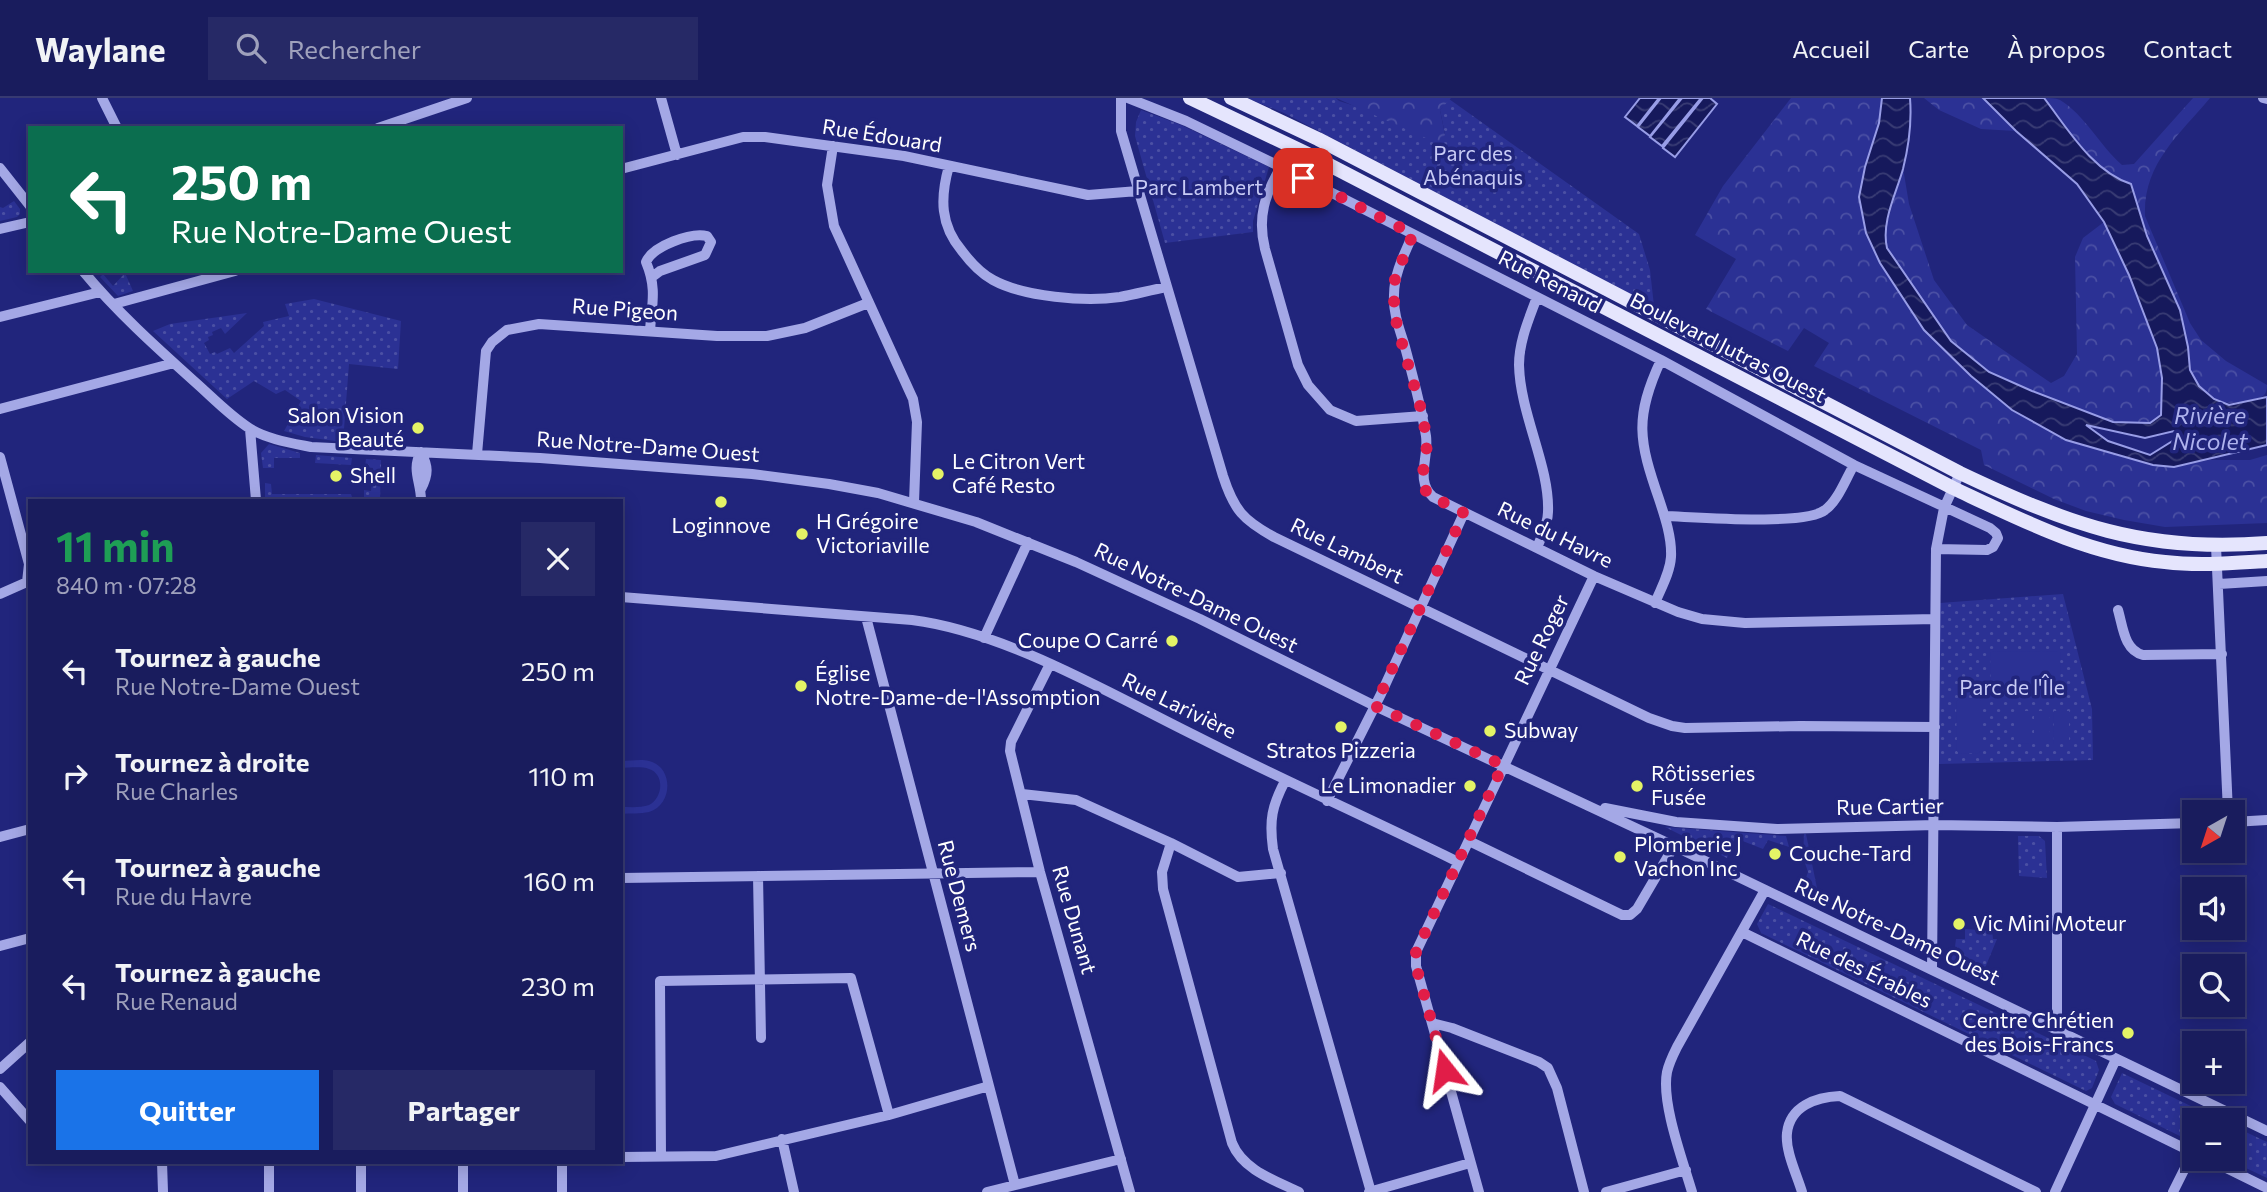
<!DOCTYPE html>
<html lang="fr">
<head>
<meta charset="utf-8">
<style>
  :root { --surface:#191c5d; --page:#262966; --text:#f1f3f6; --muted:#9fa1bc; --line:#373a72; --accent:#1a73e8 }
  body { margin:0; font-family:Commissioner,sans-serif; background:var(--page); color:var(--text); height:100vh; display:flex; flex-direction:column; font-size:26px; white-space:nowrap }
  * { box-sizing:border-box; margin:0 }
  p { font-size:23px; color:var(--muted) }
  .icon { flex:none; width:38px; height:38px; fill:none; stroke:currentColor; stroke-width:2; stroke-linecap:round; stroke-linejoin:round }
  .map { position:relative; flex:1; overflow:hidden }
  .panel { position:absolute; left:28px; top:401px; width:595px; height:665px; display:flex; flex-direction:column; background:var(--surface); border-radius:0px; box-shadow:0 4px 18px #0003,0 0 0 2px var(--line) }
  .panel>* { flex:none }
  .hud { position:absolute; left:28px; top:28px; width:595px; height:147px; border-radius:0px; box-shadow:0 4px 18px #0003,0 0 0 2px var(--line); background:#0b6e4f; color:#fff; overflow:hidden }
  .needle { width:46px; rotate:219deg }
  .controls { position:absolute; left:2182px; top:702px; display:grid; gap:14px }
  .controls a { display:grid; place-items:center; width:63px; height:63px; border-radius:0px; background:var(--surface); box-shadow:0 4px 18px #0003,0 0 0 2px var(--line); font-size:35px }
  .pin { position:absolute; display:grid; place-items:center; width:60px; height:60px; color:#fff; margin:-30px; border-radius:14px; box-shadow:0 4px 10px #0006 }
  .me { position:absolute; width:77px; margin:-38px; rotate:345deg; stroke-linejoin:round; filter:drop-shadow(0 0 5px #0008) }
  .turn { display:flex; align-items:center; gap:24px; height:147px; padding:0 28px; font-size:32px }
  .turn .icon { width:91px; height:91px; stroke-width:2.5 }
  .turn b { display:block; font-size:49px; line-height:60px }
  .round { display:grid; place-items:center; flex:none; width:74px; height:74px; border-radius:0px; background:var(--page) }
  .headline { display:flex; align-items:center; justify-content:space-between; height:119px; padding:0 28px }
  h1 { font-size:42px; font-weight:700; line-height:52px; color:#1e9e55 }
  .button { display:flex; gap:14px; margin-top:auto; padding:14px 28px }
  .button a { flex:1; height:80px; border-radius:0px; background:var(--accent); color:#fff; font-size:28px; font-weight:700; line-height:80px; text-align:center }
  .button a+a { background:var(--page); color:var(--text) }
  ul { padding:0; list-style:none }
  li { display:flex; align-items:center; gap:21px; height:105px; padding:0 28px }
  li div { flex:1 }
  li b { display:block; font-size:26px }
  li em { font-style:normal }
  header { display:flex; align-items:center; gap:42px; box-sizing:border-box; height:98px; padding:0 35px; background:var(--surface); border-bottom:2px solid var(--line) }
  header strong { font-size:33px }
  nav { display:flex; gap:38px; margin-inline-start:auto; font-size:24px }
  .search { width:490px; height:63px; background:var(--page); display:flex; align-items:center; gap:18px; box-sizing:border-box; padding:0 24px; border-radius:0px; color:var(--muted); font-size:26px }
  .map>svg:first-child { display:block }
</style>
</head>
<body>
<header>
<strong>Waylane</strong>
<div class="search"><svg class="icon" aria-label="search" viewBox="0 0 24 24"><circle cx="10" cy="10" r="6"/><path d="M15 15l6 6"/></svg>Rechercher</div>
<nav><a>Accueil</a><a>Carte</a><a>À propos</a><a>Contact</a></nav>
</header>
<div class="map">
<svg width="2267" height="1094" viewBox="0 0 2267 1094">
  <defs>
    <pattern id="grass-dots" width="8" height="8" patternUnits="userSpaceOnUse" patternTransform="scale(1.75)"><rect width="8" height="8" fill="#2b3194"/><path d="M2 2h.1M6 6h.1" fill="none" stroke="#4b50a4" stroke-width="1.8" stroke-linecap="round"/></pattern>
    <pattern id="forest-crowns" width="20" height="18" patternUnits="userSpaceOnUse" patternTransform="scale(1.75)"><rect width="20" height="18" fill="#2b3194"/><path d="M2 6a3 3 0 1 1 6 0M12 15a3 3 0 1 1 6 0" fill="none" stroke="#4b50a4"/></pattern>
    <pattern id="water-waves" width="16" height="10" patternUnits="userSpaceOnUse" patternTransform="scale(1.75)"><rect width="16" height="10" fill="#16195c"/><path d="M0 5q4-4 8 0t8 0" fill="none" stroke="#393c74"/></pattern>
  </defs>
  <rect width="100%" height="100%" fill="#21257c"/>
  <path fill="url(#grass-dots)" d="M1247,0H1336L1339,3L1445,36L1440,12L1449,1L1639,136L1650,172L1654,208L1284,15Z
    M1141,12L1181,27L1269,69L1253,123V134L1165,145L1135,38L1136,24Z
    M14,103L20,111V116L17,119L0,123V109L3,110Z
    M125,175L133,193L118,198L100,179L103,176L113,188Z
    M314,201L401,223L398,271L349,266L343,344L305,339L284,333L301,303L285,292L276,296L254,283L227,301L153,233L170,226L247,215L225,236L221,230L212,234L213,237L208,239L209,242L204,245L210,256L215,254L217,256L230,250L234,255L264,228L263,224L289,218L285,206Z
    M269,346L300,355V360H274V370H263L261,355Z
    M316,357L352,360L351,367L315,365Z
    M366,361L381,362L380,402L265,399V385L271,386L272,396H351L352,399L364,400V392L371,393L373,370L365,369Z
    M2063,496L2092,611L2093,662L1939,666L1940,505Z
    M1665,729L1786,738L1789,749L1768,742L1763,751L1735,740L1727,760Z
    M1804,736H1806L1820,805L1801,794L1808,774L1803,759Z
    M2018,738H2039L2045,743L2047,780L2019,778Z
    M1768,806L2090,960L2096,963L2099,972L2092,990L2086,993L1761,835L1757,826Z
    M1965,831L1992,833L1993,841H1997L1980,882L1946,866L1944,855L1954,857L1956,841H1965Z
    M2186,963L2194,965V984H2219L2216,998L2181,982Z
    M2122,975L2220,1022H2194V1045L2115,1006L2111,999Z
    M2233,1028L2267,1044V1080L2227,1061L2233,1060Z"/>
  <path fill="url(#forest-crowns)" d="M1336,0H1451L1440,12L1445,37L1437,45Z
    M1791,0H1882L1879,25L1865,69L1866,135L1880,165L1924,232L2012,312L2066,342L2126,360L2174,369L2209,362H2250L2267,357V425L2165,429L2124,422L2086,413L2054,401L1984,367L1981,352L1814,268L1829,245L1804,230L1788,253L1706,211L1736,161L1695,137L1723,88Z
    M1924,0H1983L2016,33L1981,31L1939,12Z
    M2044,0C2049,0 2055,0 2060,2C2085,17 2100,48 2122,67L2134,66L2193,0H2210C2179,37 2143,66 2145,118L2190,225L2201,242L2226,263L2267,287C2267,299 2261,300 2250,302C2227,307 2215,307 2199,287C2187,272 2189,254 2186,236C2178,201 2159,171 2147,137C2141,120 2136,103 2131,86C2092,73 2068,31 2044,0Z
    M1903,70L1909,106L1934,182L1967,227L2051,285L2064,278L2077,256L2075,159L2083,140L2104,124C2124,166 2159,233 2162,279C2163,292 2161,305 2161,317L2150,325L2113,324L2032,293L1989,274L1951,243L1887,150L1884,136Z"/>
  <path fill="#2b3194" d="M2060,553L2061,600L1991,601L1990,554Z
    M1978,600L1981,603V653L1978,655L1959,656L1957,653L1956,604L1959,601Z
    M2014,613H2029V646L2014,645Z
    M2034,613H2049V645H2034Z
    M2054,613H2069V646H2053Z
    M621,663C630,663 641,661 649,663C674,669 673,707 649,714C641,716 630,715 621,716V709C630,709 641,710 649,707C663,700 665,676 649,671C641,668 629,670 621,670Z"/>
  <path fill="url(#water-waves)" stroke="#989de7" stroke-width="2" fill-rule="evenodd" d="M1640,0H1659L1637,28L1625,19Z
    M1661,0H1680L1650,38L1638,29Z
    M1682,0H1701L1662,48L1650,39Z
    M1703,0H1710L1717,6L1675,59L1663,50Z
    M1882,0H1910C1912,25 1909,47 1903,71C1896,96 1881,124 1887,150L1951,243L1989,274L2032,293L2113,324L2150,325L2161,317L2162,280L2157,250L2129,177L2104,124L2077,86L2016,33L1983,0H2044C2068,31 2092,73 2131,86L2147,138L2180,212L2188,249L2190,272L2199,288L2214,301L2229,307L2267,299V347L2174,369L2153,367L2066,342L2012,312L1971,278L1924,232L1880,165L1866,135L1859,99L1865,69L1879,25ZM2086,327L2145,340L2174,333L2177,336L2174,342L2150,357L2108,343Z"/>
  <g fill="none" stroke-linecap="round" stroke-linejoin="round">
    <path stroke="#a4a8e6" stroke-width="10" d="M102,0L117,30
      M661,0L677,57
      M1121,0V33L1223,378C1234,412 1243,422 1274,439L1649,620L1672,628L1685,630L1800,628L1935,629
      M1128,0L1186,23L1281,69L1661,262L1854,367L1990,430L1996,435L1998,440L1993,449L1987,452L1936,451
      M2263,0L2267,1
      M378,30L467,0
      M833,48L827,87L834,128L913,301L917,324L914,404
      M949,68C940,100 940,127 962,153C971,165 980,175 993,182C1024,199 1085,204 1120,199C1136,196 1151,192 1167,189
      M1281,69C1265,96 1257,119 1265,151L1298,267L1308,287L1330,312L1356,323L1423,318
      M0,70L30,108
      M621,71L743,39H765L904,58L1088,97L1138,93
      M0,131L30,124
      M1413,136C1405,155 1394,175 1394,197C1393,216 1400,232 1405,249C1413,279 1421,308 1426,338C1429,360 1415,383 1433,399L1594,478L1678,514L1702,521L1745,525L1935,521
      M83,173C116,213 156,249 195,284C212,299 229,317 249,330C266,341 291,345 311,349L540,360L752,376L829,386L878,395L976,424L1076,464L1200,521L1375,608L1674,748L2267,1033
      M1537,199C1529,221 1519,243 1519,267C1520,316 1550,369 1548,414C1548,426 1541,439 1537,450
      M114,206L235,173
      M0,219L100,194
      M650,232C652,206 657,190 646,164C653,148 691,134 707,138L711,144L705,157L660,173L652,179
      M0,311L174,265
      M250,331L256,402
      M477,356L486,253L492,244L507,232L539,226L717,238H767L805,230L868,205
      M0,359L29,466L27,484L0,496
      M421,391C429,376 428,368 421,354
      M421,402C421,384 411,371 421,354
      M1665,418C1695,419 1805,428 1825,412C1838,403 1846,380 1854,367
      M2216,448L2228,714
      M2219,486L2267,483
      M621,499L912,522C1007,534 1114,598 1200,640C1285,683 1373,722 1458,764
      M1655,505C1661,490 1670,475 1671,459C1672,440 1665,419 1659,401C1639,343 1634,320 1661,262
      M2118,512C2123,529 2124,552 2143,557L2222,556
      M866,519L1015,1087
      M984,540L1028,444
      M1050,566L1011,644L1010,653L1040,774L1130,1094
      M1285,683C1272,708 1269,722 1273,751L1371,1094
      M1022,696L1076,702L1171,745L1238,779L1281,775
      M1327,703L1381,596L1464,415
      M1605,710L1676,724L1777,731L1935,727L2057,729L2194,725
      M2233,724L2267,722
      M2057,729V931
      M0,739L30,731
      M1469,743L1622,817H1630L1637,811L1674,748
      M1171,745L1162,774L1163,791L1232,1045C1243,1072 1274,1082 1299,1094
      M758,778L761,940
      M621,780L1040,774
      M1742,834L2194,1055
      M0,848L30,840
      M1932,872L1936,451L1944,410L1960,375
      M1432,925L1452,930L1539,964L1548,970L1557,990L1584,1094
      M0,971L30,944
      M0,989L30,1023
      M782,1041L794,1094
      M621,1059L716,1058L889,1017L989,988
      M661,1059L660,883L851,880L889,1017
      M2206,1060L2267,1090
      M162,1064L163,1094
      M269,1064V1094
      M361,1064V1094
      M463,1064V1094
      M562,1064V1094
      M987,1094L1121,1061
      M1369,1094L1470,1065
      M1479,1094L1416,868V854L1594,478
      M1606,1094L1686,1072
      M1692,1094C1683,1063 1661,1005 1667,974C1669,965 1673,957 1677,949L1765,792
      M1802,1094C1797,1077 1785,1053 1787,1035C1790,1008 1816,999 1840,998L2036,1094
      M2055,1094L2116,961
      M2173,1094L2193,1054"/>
    <path stroke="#e5e5fd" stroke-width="14" d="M1190,0L1310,57L1953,390C2021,422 2089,457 2165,464C2199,468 2233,465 2267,463
      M1231,0L1318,41L1960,375C2068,426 2144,455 2267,445"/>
  </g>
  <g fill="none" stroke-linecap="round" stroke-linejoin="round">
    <path stroke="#e11d48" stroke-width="12" stroke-dasharray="0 21.6" d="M1303,80L1413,136L1395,180L1394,206L1397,228L1423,318L1427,347L1422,381L1426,393L1433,399L1464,415L1375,608L1503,667L1416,854V868L1445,972"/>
  </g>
  <g fill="#e4f366" stroke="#21257c" stroke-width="2.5">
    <circle cx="418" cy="330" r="7"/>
    <circle cx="938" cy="376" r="7"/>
    <circle cx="336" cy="378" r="7"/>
    <circle cx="721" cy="404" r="7"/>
    <circle cx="802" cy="436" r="7"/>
    <circle cx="1172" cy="543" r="7"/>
    <circle cx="801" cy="588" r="7"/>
    <circle cx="1341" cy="629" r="7"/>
    <circle cx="1490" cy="633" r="7"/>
    <circle cx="1470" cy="688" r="7"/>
    <circle cx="1637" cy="688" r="7"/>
    <circle cx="1775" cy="756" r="7"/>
    <circle cx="1620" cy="759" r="7"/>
    <circle cx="1959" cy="826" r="7"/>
    <circle cx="2128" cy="935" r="7"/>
  </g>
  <g text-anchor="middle" stroke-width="7" stroke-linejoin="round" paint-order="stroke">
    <g font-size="21" fill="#fff" stroke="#21257c">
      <text transform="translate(882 38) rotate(9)" y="7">Rue Édouard</text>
      <text transform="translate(1550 184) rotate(27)" y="7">Rue Renaud</text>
      <text transform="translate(625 212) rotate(4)" y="7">Rue Pigeon</text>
      <text transform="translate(1728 250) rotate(27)" y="7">Boulevard Jutras Ouest</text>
      <text transform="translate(648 349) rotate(4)" y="7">Rue Notre-Dame Ouest</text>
      <text transform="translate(1555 437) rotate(26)" y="7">Rue du Havre</text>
      <text transform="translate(1347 453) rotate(26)" y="7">Rue Lambert</text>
      <text transform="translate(1196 500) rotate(26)" y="7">Rue Notre-Dame Ouest</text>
      <text transform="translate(1542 542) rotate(-64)" y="7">Rue Roger</text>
      <text transform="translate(1179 608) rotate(26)" y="7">Rue Larivière</text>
      <text transform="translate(1890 709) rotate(-1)" y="7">Rue Cartier</text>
      <text transform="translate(959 798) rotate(75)" y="7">Rue Demers</text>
      <text transform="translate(1074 822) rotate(74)" y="7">Rue Dunant</text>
      <text transform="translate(1897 834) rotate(25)" y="7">Rue Notre-Dame Ouest</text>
      <text transform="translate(1864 872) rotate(26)" y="7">Rue des Érables</text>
    </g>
    <g font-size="21" fill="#c7caf5" stroke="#21257c">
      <text x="1473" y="63">Parc des<tspan x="1473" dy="24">Abénaquis</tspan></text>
      <text x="1199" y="97">Parc Lambert</text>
      <text x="2012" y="597">Parc de l'Île</text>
    </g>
    <g font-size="21" fill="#fff" stroke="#21257c" text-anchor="start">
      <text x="404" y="325" text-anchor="end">Salon Vision<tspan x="404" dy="24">Beauté</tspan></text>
      <text x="952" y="371">Le Citron Vert<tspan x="952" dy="24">Café Resto</tspan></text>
      <text x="350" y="385">Shell</text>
      <text x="816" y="431">H Grégoire<tspan x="816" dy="24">Victoriaville</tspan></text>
      <text x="721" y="435" text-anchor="middle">Loginnove</text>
      <text x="1158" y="550" text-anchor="end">Coupe O Carré</text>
      <text x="815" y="583">Église<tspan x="815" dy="24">Notre-Dame-de-l'Assomption</tspan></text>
      <text x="1504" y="640">Subway</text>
      <text x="1341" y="660" text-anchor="middle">Stratos Pizzeria</text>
      <text x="1651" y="683">Rôtisseries<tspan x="1651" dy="24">Fusée</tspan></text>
      <text x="1456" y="695" text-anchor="end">Le Limonadier</text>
      <text x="1634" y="754">Plomberie J<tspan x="1634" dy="24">Vachon Inc</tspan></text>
      <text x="1789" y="763">Couche-Tard</text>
      <text x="1973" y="833">Vic Mini Moteur</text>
      <text x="2114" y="930" text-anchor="end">Centre Chrétien<tspan x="2114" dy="24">des Bois-Francs</tspan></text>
    </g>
    <g font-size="23" font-style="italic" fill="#afb3ee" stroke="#21257c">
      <text x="2210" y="326">Rivière<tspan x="2210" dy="26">Nicolet</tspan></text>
    </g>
  </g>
</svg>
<div class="controls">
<a><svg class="needle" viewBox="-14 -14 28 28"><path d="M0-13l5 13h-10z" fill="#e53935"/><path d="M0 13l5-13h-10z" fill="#9fa1bc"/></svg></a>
<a><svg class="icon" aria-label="sound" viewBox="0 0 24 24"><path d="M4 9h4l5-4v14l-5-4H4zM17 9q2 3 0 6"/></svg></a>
<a><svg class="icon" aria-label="search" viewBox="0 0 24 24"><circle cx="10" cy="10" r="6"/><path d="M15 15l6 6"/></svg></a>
<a>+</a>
<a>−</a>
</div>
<div class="pin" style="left:1303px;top:80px;background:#d93025"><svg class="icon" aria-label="arrive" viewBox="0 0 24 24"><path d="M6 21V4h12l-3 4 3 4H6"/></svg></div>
<svg class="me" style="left:1445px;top:972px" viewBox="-20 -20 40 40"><path d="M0-17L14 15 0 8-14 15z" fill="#e11d48" stroke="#fff" stroke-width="4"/></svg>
<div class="hud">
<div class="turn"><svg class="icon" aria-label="left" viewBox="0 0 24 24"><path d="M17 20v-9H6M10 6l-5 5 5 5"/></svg><div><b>250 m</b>Rue Notre-Dame Ouest</div></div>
</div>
<section class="panel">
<div class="headline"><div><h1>11 min</h1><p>840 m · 07:28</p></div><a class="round"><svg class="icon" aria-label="close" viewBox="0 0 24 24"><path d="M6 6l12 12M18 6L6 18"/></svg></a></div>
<ul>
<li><svg class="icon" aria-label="left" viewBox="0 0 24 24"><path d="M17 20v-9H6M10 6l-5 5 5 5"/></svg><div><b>Tournez à gauche</b><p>Rue Notre-Dame Ouest</p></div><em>250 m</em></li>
<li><svg class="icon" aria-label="right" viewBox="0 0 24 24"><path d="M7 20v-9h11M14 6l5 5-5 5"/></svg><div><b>Tournez à droite</b><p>Rue Charles</p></div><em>110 m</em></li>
<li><svg class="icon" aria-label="left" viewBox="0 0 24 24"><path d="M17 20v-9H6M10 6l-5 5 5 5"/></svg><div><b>Tournez à gauche</b><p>Rue du Havre</p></div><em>160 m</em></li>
<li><svg class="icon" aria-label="left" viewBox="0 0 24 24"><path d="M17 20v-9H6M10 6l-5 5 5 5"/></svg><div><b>Tournez à gauche</b><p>Rue Renaud</p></div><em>230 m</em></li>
</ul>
<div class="button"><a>Quitter</a><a>Partager</a></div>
</section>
</div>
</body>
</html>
